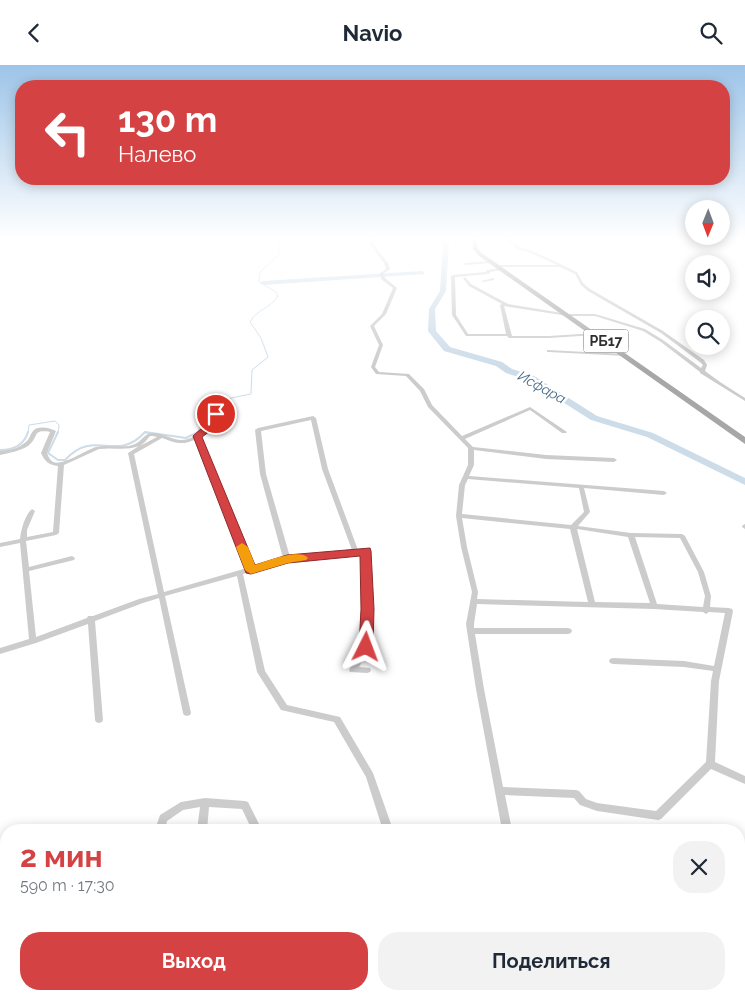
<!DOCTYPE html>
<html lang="ru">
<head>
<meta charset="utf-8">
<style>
  :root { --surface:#fff; --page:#f2f2f3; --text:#1f2937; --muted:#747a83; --accent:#d44243 }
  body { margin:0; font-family:Raleway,sans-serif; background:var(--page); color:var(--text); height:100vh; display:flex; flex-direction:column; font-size:19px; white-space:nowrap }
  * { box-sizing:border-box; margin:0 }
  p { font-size:16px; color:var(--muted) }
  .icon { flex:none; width:28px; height:28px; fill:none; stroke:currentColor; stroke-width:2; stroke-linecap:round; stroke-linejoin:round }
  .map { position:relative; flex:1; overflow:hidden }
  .sheet { position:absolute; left:0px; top:759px; width:745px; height:176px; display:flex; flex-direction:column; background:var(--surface); border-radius:20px 20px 0 0; box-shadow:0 2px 12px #0003 }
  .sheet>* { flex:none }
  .guide { position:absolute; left:15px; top:15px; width:715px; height:105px; border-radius:20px; box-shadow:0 2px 12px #0003; background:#d44243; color:#fff; overflow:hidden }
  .needle { width:32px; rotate:181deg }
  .tools { position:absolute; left:685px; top:135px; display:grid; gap:10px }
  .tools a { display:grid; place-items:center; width:45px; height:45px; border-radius:50%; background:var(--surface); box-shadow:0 2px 12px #0003; font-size:25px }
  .pin { position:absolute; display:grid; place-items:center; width:42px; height:42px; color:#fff; margin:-21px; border:2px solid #fff; border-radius:50%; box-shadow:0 1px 5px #0007 }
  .me { position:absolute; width:55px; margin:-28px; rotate:3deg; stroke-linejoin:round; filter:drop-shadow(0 0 4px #0008) }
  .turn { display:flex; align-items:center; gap:18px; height:105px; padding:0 20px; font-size:22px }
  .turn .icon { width:65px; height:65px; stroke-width:2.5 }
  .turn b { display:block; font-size:35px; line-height:42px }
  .round { display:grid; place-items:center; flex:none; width:52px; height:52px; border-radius:20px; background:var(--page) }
  .overview { display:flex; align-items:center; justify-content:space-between; height:85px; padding:0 20px }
  h1 { font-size:30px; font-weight:700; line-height:38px; color:var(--accent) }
  .button { display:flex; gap:10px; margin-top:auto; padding:10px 20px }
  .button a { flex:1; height:58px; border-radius:20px; background:var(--accent); color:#fff; font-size:20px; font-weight:700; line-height:58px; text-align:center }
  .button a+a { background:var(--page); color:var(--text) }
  header { display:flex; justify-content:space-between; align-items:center; height:65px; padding:0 20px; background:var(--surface); font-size:22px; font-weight:700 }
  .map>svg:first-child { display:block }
</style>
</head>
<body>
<header><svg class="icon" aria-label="back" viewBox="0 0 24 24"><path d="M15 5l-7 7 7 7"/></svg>Navio<svg class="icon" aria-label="search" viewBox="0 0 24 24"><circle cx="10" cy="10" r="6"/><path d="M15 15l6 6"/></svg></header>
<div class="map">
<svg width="745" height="934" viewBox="0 0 745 934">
  <rect width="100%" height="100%" fill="#fff"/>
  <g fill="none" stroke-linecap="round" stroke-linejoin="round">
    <path stroke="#ccdce9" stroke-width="1" d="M28,368L29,360L55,356L59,360L58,368
      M144,368H152
      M198,368C200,362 201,355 204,349C214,335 236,332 251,329L252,305L268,292L261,273L250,257C257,244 271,243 278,231L276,227L259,217L260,207L279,189V174"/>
    <path stroke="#ccdce9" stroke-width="2" d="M58,367L48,388L58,395H65C95,362 116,399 145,367L186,373L198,367
      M0,385C13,385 24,380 28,367"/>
    <path fill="#ccdce9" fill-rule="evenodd" d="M438,174H444L449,177L446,226L435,244L436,266L450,282L502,297L512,304L534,311L597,351L653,368L745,413V420L647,372L591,355L528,315L506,308L496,301L444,286L428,266L429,244L440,226L443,178Z
      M422,206L425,208L424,209L263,220L260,218L263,216Z"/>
    <path fill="#ccc" fill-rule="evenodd" d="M372,174H375L374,180L388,198L390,204L383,209L385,213L397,223L386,249L374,261L383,280L375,302L379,307L409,309L424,324L432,340L462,371L530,342L567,367L566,368H562L530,345L465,374L473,382L546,390L614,393L617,395L614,397L546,394L474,385V400L469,411L664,426L667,428L664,430L584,423L590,447L578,461L631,468L682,469L685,471L704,507L711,531L710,542L729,543L732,544L733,546L719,616L715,697L745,711V719L711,704L661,754L658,755L597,746L580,740L574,733L505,730L512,765H502L476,624L467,566L466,559L472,527L461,482L456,451L459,420L468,400V383L428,342L420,326L406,311L376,309L371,302L379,280L370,261L382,249L393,223L382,215L379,209L386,204L384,198L370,180ZM468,414L579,423L584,447L571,460L462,449L465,420ZM462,453L570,464L588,537L477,534L478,527L467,482ZM577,464L628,472L650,538L595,537ZM635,472L680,473L698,507L705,531L703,542L657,539ZM477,539L654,544L703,547L706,549L709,547L725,548L714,601L684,596L613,593L610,594L609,596L610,598L613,599L684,602L713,606L711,616L706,697L656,746L597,738L586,734L579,726L576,725L503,722L484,624L475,569H568L571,568L572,566L571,564L568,563H474V559Z
      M504,174H508L520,182L535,187L577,207L583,218L590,224L663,266L704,295L707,300L705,306L720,317L745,333V336L700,308V307L661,277L643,266L595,251H568L504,241L512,271H549L596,268L598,269L596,270L549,273H509L507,271H466L452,250L451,211L453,210L486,207L487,205L500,203H501V205L490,207L489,209H488L455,212L456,250L468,269H506L500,240L502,239L469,221L463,213L465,212L471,219L508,239L568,249H595L645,264L663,275L701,303L703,300L700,297L661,268L588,226L581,220L575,209L560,202H496L495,201L497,200H557L533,189L518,184Z
      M491,196L492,197L490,198L465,200L463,199L465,198Z
      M493,213H494V215L483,217L481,216Z
      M547,285L626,289L628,290L626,291L549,287H547Z
      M214,348H216L218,349L201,372L253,502L283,493L260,409L255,365L258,363L313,351L316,353L328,404L358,485L366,484L369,486L372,544L370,583L359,602L370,603L371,605L370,607L367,608L350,607L349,605L362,583L364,544L363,488L287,496L243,509L265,606L287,640L340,652L373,708L391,759L390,765H380L381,759L366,712L334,657L281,645L257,607L237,511L165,531L191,648L190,650L187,651L184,650L183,648L159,533L143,538L95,556L103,655L102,657L99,658L96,657L95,655L88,559L36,578L0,589V583L29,574L20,478L0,482V478L20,474C21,464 25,450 32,444L35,446L27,465V472L53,467L58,401C49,400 45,397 41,388L50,367C31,364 40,372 28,381C20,386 9,388 0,390V386C8,385 17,384 23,379C30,375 29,371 33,366C38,360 50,363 56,366L47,388C48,391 50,395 53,397C63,401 86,385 96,382C108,379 124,384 135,379C142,376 145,367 154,368C168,369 176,379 191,373C201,368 207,357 214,348ZM311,355L322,404L352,485L290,492L266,409L261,366ZM150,371H153L157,372L140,381L145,377ZM162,373C176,378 182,381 196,374L247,503L164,527L134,389ZM139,381L128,388L158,529L139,534L93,551H88L87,553L36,572L29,506L74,495L75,493L72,491L29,502L26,476L56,470L59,468L64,400L99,384C113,382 126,386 139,381Z
      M745,459V464L742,462L743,460Z
      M205,733L245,736L248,737L262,765H252L242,744L209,742L207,765H197L200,742L183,745L167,756L165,765H155L160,750L181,737Z
      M6,833V843L0,844V834Z
      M745,922V934H737L741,924Z
      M174,929H186L185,934H173Z
      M539,929H551L553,934H541Z
      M566,929H588L591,930L593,934H570L568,933Z
      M696,929H710L713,934H699Z"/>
    <path fill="#a7a7a7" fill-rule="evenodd" d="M472,174H476L478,184L483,189L745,372V379L479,191L473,184Z"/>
  </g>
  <linearGradient id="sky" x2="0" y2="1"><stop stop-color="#9dc4e8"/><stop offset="0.57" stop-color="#fff"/><stop offset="1" stop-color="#fff" stop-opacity="0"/></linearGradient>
  <rect width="745" height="304" fill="url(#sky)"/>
  <path fill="#d44243" stroke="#8a2b2c" d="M216,346L221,349L210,366L202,372L255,500L287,490L370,483L371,486L374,544L373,582L371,586L366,588L361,586L359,582L361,544L360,491L288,498L251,509L246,508L193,371L203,362L213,347Z"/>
  <path fill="#f59e0b" d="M242,478L248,482L255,500C266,496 300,483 308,493L306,495L288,498L251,509L245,505L236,482Z"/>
  <g text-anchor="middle" stroke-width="5" stroke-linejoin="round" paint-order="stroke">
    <rect fill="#fff" stroke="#6d6d6d" stroke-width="1" x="583.5" y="264.5" width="45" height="23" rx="4"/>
    <g font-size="14" font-weight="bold" fill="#2f2f2f">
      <text x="606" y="281">РБ17</text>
    </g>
    <g font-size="14" font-style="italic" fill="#446a89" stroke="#fff">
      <text transform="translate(542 322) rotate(29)" y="5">Исфара</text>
    </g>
  </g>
</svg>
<div class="tools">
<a><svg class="needle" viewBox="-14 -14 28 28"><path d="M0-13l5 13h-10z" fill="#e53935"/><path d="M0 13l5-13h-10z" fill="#747a83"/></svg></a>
<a><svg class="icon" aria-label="sound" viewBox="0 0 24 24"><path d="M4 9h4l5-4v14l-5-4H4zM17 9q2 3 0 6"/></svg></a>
<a><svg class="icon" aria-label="search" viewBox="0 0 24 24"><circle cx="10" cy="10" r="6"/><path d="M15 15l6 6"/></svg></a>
</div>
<div class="pin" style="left:216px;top:349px;background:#d93025"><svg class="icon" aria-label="arrive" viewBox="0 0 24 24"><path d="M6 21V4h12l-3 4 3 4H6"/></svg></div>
<svg class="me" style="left:366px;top:582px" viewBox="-20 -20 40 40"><path d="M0-17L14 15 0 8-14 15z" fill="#d44243" stroke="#fff" stroke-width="4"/></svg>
<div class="guide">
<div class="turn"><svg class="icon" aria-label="left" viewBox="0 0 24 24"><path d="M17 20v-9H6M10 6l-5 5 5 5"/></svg><div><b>130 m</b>Налево</div></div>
</div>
<section class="sheet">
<div class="overview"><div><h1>2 мин</h1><p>590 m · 17:30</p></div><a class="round"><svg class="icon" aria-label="close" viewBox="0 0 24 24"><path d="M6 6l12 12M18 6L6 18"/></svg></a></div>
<div class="button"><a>Выход</a><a>Поделиться</a></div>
</section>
</div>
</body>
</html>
